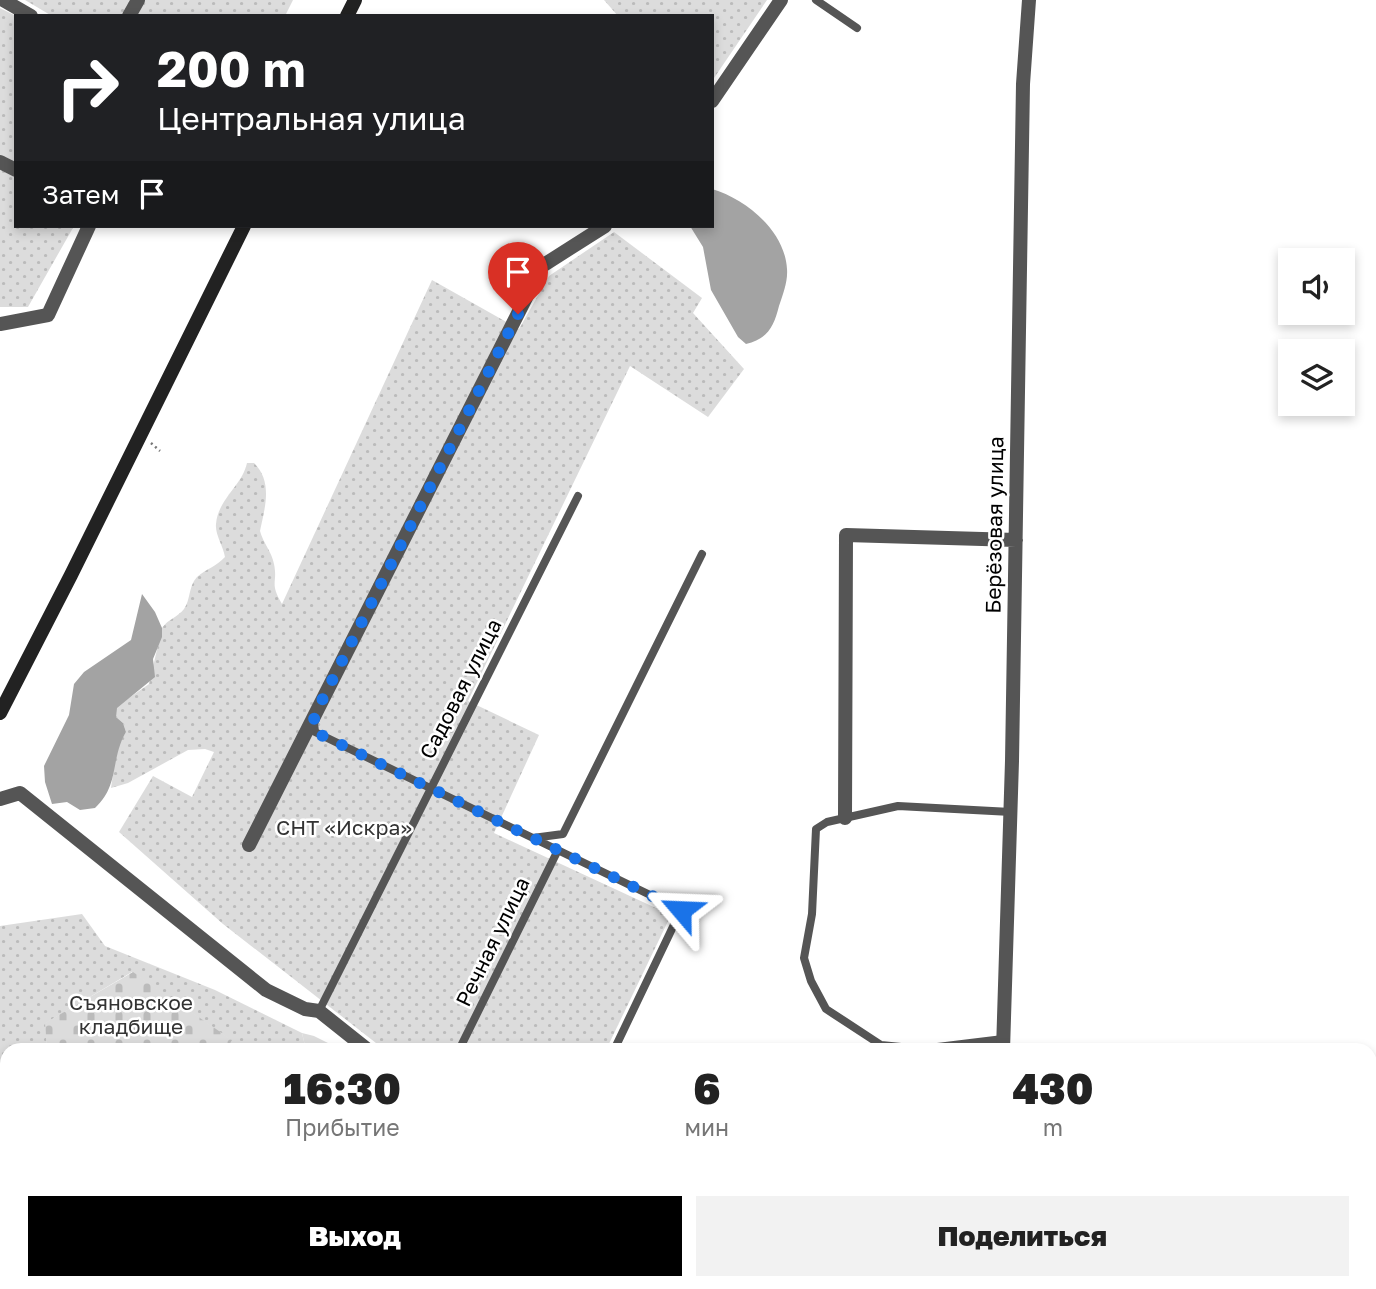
<!DOCTYPE html>
<html lang="ru">
<head>
<meta charset="utf-8">
<style>
  :root { --surface:#fff; --page:#f2f2f2; --text:#222; --muted:#767676; --accent:#000 }
  body { margin:0; font-family:"Golos Text",sans-serif; background:var(--page); color:var(--text); height:100vh; display:flex; flex-direction:column; font-size:26px; white-space:nowrap }
  * { box-sizing:border-box; margin:0 }
  p { font-size:23px; color:var(--muted) }
  .icon { flex:none; width:38px; height:38px; fill:none; stroke:currentColor; stroke-width:2; stroke-linecap:round; stroke-linejoin:round }
  .map { position:relative; flex:1; overflow:hidden }
  .side { position:absolute; left:0px; top:1043px; width:1377px; height:247px; display:flex; flex-direction:column; background:var(--surface); border-radius:21px 21px 0 0; box-shadow:0 4px 10px #0003 }
  .side>* { flex:none }
  .hud { position:absolute; left:14px; top:14px; width:700px; height:214px; border-radius:0px; box-shadow:0 4px 10px #0003; background:#202124; color:#fff; overflow:hidden }
  .fabs { position:absolute; left:1278px; top:248px; display:grid; gap:14px }
  .fabs a { display:grid; place-items:center; width:77px; height:77px; border-radius:0px; background:var(--surface); box-shadow:0 4px 10px #0003; font-size:35px }
  .pin { position:absolute; display:grid; place-items:center; width:60px; height:60px; color:#fff; margin:-72px -30px; border-radius:50% 50% 50% 0; rotate:-45deg; box-shadow:0 0 7px #0007 }
  .pin .icon { rotate:45deg }
  .me { position:absolute; width:77px; margin:-38px; rotate:296deg; stroke-linejoin:round; filter:drop-shadow(0 0 5px #0008) }
  .turn { display:flex; align-items:center; gap:24px; height:147px; padding:0 28px; font-size:32px }
  .turn .icon { width:91px; height:91px; stroke-width:2.5 }
  .turn b { display:block; font-size:49px; line-height:60px }
  .then { display:flex; align-items:center; height:66px; padding:0 28px; background:#0003; gap:14px; font-size:26px }
  .eta { display:flex; justify-content:space-evenly; align-items:center; height:119px; text-align:center }
  .eta b { font-size:42px; font-weight:800; line-height:49px }
  .button { display:flex; gap:14px; margin-top:auto; padding:14px 28px }
  .button a { flex:1; height:80px; border-radius:0px; background:var(--accent); color:#fff; font-size:28px; font-weight:800; line-height:80px; text-align:center }
  .button a+a { background:var(--page); color:var(--text) }
  .map>svg:first-child { display:block }
</style>
</head>
<body>
<div class="map">
<svg width="1376" height="1289" viewBox="0 0 1376 1289">
  <defs>
    <pattern id="grass-dots" width="8" height="8" patternUnits="userSpaceOnUse" patternTransform="scale(1.75)"><rect width="8" height="8" fill="#dcdcdc"/><path d="M2 2h.1M6 6h.1" fill="none" stroke="#bbb" stroke-width="1.8" stroke-linecap="round"/></pattern>
    <pattern id="forest-crowns" width="20" height="18" patternUnits="userSpaceOnUse" patternTransform="scale(1.75)"><rect width="20" height="18" fill="#dcdcdc"/><path d="M2 6a3 3 0 1 1 6 0M12 15a3 3 0 1 1 6 0" fill="none" stroke="#bbb"/></pattern>
    <pattern id="cemetery-stones" width="16" height="16" patternUnits="userSpaceOnUse" patternTransform="scale(1.75)"><rect width="16" height="16" fill="#dcdcdc"/><path d="M2 7V4a2 2 0 0 1 4 0v3zM10 15v-3a2 2 0 0 1 4 0v3z" fill="#bbb"/></pattern>
  </defs>
  <rect width="100%" height="100%" fill="#fff"/>
  <path fill="url(#grass-dots)" d="M25,0H293L285,16H52Z
    M604,0H767L712,81V16H618Z
    M0,8L16,16V226H74L28,307H0Z
    M614,232L702,298L693,313L744,369L708,417L630,366L468,701L539,735L494,833L671,915L606,1050H385L223,924L119,832L153,776L192,797L214,752L205,749L188,750L128,783L111,788L117,746L126,732L123,723L116,717V707L149,684L162,628C168,619 178,617 184,609C191,599 188,587 197,577C206,569 217,566 225,557C223,545 215,535 216,524C218,499 242,486 247,463H254C273,482 265,507 260,531C263,543 272,552 274,564C278,584 269,582 282,604L432,280L519,329L549,276Z
    M82,914L105,946L215,990L302,1033L306,1050H226L231,1040L132,972L46,1023L47,1050H7V1216L0,1206V926Z
    M35,1283H380L374,1289H36Z"/>
  <path fill="url(#forest-crowns)" d="M302,1033L314,1036L342,1050H306Z
    M381,1283H602L609,1289H374Z"/>
  <path fill="url(#cemetery-stones)" d="M133,972L232,1040L226,1050H47L45,1023Z"/>
  <path fill="#a3a3a3" d="M712,189C746,199 785,231 787,269C788,281 783,294 779,306C774,326 768,339 746,344L738,337L711,290L703,247L690,226H712Z
    M142,594L155,612L162,628V637L153,659L155,677L117,708L116,717L123,723L126,732C110,759 120,785 95,808L80,810L67,802L52,804L45,782L44,766L69,715L74,684L84,672L131,640Z
    M0,1206L7,1216V1283H35L36,1289H0Z"/>
  <g fill="none" stroke-linecap="round" stroke-linejoin="round">
    <path stroke="#777" stroke-width="2.5" stroke-dasharray="2 3.5" stroke-linecap="butt" d="M151,443L160,451
      M0,1167L7,1175
      M65,1283L66,1289
      M223,1283L228,1289
      M301,1289L305,1283"/>
    <path stroke="#555" stroke-width="8" d="M816,0L857,28
      M314,723L315,732L681,910L614,1050
      M533,838L563,834L702,554
      M319,1011L578,496
      M1003,1039L921,1049L881,1045L826,1009L811,981L804,958L812,914L816,829L827,822L898,806L1011,812
      M459,1050L558,850"/>
    <path stroke="#555" stroke-width="14" d="M3,0L31,16
      M129,16L138,0
      M712,101L781,0
      M0,162L16,170
      M0,324L48,315L89,226
      M0,799L20,793L266,990L305,1009L319,1011L368,1050
      M845,818L846,535L1016,540
      M249,845L542,266L605,226
      M1003,1050L1012,761L1023,84L1029,0
      M996,1289V1283"/>
    <path stroke="#222" stroke-width="14" d="M347,16L355,0
      M0,713L71,575L244,226"/>
  </g>
  <g fill="none" stroke-linecap="round" stroke-linejoin="round">
    <path stroke="#1a73e8" stroke-width="12" stroke-dasharray="0 21.6" d="M518,314L314,716L315,732L681,910"/>
  </g>
  <g text-anchor="middle" stroke-width="5" stroke-linejoin="round" paint-order="stroke">
    <g font-size="21" fill="#000" stroke="#fff">
      <text transform="translate(995 525) rotate(-89)" y="7">Берёзовая улица</text>
      <text transform="translate(461 689) rotate(-63)" y="7">Садовая улица</text>
      <text transform="translate(493 942) rotate(-64)" y="7">Речная улица</text>
    </g>
    <g font-size="21" fill="#333" stroke="#fff">
      <text x="344" y="835">СНТ «Искра»</text>
      <text x="131" y="1010">Съяновское<tspan x="131" dy="24">кладбище</tspan></text>
    </g>
  </g>
</svg>
<div class="fabs">
<a><svg class="icon" aria-label="sound" viewBox="0 0 24 24"><path d="M4 9h4l5-4v14l-5-4H4zM17 9q2 3 0 6"/></svg></a>
<a><svg class="icon" aria-label="layers" viewBox="0 0 24 24"><path d="M12 4l9 5-9 5-9-5zM3 14l9 5 9-5"/></svg></a>
</div>
<div class="pin" style="left:518px;top:314px;background:#d93025"><svg class="icon" aria-label="arrive" viewBox="0 0 24 24"><path d="M6 21V4h12l-3 4 3 4H6"/></svg></div>
<svg class="me" style="left:681px;top:910px" viewBox="-20 -20 40 40"><path d="M0-17L14 15 0 8-14 15z" fill="#1a73e8" stroke="#fff" stroke-width="4"/></svg>
<div class="hud">
<div class="turn"><svg class="icon" aria-label="right" viewBox="0 0 24 24"><path d="M7 20v-9h11M14 6l5 5-5 5"/></svg><div><b>200 m</b>Центральная улица</div></div>
<div class="then">Затем<svg class="icon" aria-label="arrive" viewBox="0 0 24 24"><path d="M6 21V4h12l-3 4 3 4H6"/></svg></div>
</div>
<section class="side">
<div class="eta">
<div><b>16:30</b><p>Прибытие</p></div>
<div><b>6</b><p>мин</p></div>
<div><b>430</b><p>m</p></div>
</div>
<div class="button"><a>Выход</a><a>Поделиться</a></div>
</section>
</div>
</body>
</html>
